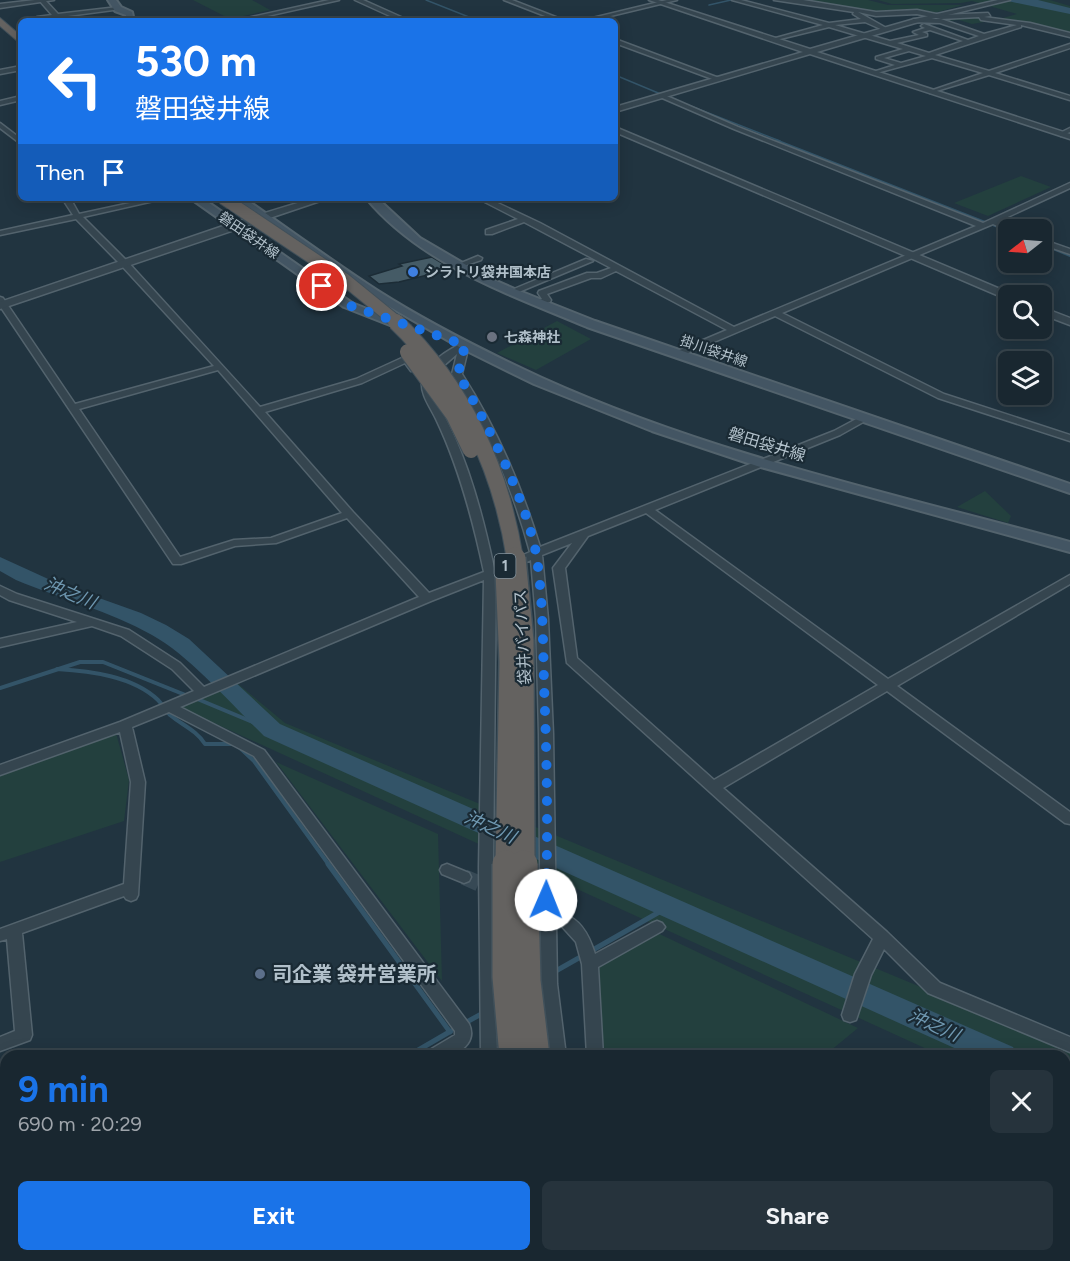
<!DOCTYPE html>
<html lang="en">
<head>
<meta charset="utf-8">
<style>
  :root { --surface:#192730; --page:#26333c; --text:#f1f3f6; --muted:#9fa5ab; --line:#37444c; --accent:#1a73e8 }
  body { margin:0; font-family:Figtree,"Noto Sans JP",sans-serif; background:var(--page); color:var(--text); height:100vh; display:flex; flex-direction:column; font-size:22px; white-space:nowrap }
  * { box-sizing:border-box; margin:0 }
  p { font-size:20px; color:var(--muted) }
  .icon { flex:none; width:33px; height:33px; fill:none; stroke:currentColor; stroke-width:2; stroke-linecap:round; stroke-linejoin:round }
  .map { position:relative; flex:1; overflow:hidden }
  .panel { position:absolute; left:0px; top:1050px; width:1071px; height:212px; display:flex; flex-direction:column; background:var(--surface); border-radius:18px 18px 0 0; box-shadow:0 3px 15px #0003,0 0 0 2px var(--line) }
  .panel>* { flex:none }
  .guide { position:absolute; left:18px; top:18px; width:600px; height:183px; border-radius:9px; box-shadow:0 3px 15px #0003,0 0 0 2px var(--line); background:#1a73e8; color:#fff; overflow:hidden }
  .needle { width:39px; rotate:253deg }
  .tools { position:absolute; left:998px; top:219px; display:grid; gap:12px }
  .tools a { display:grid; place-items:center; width:54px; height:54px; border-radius:9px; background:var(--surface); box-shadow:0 3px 15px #0003,0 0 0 2px var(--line); font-size:30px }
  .pin { position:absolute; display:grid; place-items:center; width:51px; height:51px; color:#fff; margin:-26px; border:3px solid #fff; border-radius:50%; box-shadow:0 2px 6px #0007 }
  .me { position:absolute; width:66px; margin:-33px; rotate:1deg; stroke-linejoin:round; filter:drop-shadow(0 0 4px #0008) }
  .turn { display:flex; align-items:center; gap:21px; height:126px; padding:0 18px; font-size:27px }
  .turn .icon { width:78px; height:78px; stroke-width:2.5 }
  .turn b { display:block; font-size:42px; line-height:51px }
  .then { display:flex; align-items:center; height:57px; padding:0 18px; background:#0003; gap:12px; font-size:22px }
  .round { display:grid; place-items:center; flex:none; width:63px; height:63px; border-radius:9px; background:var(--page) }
  .headline { display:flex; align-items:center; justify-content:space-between; height:102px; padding:0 18px }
  h1 { font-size:36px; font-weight:700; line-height:45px; color:var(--accent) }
  .primary-button { display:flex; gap:12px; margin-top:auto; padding:12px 18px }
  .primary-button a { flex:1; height:69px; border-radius:9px; background:var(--accent); color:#fff; font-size:24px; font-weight:700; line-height:69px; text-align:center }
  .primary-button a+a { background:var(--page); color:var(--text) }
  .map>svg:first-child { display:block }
</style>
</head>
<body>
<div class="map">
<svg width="1070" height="1261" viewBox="0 0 1070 1261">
  <rect width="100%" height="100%" fill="#213440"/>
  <path fill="#23403e" d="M193,0H252L270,10L230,19Z
    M782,0H868L888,5H963L934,13L870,15Z
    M878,0H1050L1070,6V38L996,20L972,24L959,20L921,23L917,21L935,17L1003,18L1017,14L972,1L961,3L892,4Z
    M1021,176L1051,187L988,216L954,203Z
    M557,321L591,339L536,370L497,353Z
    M985,491L1011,516L1008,523L957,507Z
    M237,683L285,723L1070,1049V1114L1065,1112V1056H942L177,706Z
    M116,733L129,780L124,821L0,862V776Z
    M276,762L438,834L442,981Z
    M651,930L858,1028L824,1056H595L590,971Z"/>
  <path fill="#335468" d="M1003,0H1038L1070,8V14Z"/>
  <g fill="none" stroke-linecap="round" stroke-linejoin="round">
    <path stroke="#335468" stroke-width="1.5" d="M426,0L479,21
      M709,5L731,0
      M615,75L675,100
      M688,105L780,141"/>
    <path stroke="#335468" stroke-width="2" d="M776,140L1008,231
      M1041,244L1070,256"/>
    <path stroke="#335468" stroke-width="4" d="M57,669C90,671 133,676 158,700C162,704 165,710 170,715C182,725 196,730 205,744H232
      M0,688L80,662H103L188,696
      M195,698L272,730
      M239,747L254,761L329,865"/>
    <path stroke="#335468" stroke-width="5" d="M328,864L450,1032
      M591,951L668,907
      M554,972L584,955
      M463,1024L485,1012
      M408,1056L451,1031
      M190,1256L191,1261"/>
    <path fill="#335468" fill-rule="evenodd" d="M0,557L57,583L141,613L166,625L189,639L280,724L1013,1047L1018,1056H972L264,736C232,705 190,656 152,635C110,611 61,599 16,580L0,571Z
      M1065,1069L1070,1071V1099L1065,1097Z"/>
  </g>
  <path fill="#455b66" stroke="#1c2c36" stroke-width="1.5" d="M432,257L452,269L399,282L379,284L369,276L402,266L399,264Z"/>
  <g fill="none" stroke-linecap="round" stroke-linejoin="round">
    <path stroke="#374955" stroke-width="16" stroke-dasharray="16 8" stroke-linecap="butt" d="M464,877L492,889"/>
    <g stroke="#53636d" stroke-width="3">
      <path id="minor" d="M39,0H45L58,14L118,7L121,9L60,17L62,21H58L55,18L39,20L37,17L52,15Z
        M329,0H339L245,21H234Z
        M504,0H512L566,21H558Z
        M667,0H677L590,21H580Z
        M732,0H741L829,23L861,19L853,14L854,12L774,0H803L876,12L917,10L941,15L988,13L990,16L984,17L1030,23L1070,33V37L1021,25V27L935,55L989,71L1070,44V48L995,73L1070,96V100L989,75L930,93V91L983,73L932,58L873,74V72L895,65L876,59V57L903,49L829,27L772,41V39L823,25ZM858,12L876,16L917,14L941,19L979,17L981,20L1017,25L984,34L941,19H913L911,22L940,23L979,36L968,40L924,24L921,26L925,28L913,32L919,35L890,41L835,25L865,22L883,30L888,29ZM930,30L963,41L929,53L897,43L927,36V34L922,32ZM909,51L926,56L901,63L884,58Z
        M130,19H149L152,21H127Z
        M615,39L719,78L720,79L715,80L615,43Z
        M21,66V70L0,74V70Z
        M662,94L738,127L983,223L1070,183V188L999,221L1016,230L1008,231L993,224L782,313L944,394L1070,435V441L938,398L775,316L681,356H675V352L727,330L616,271L601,278H591L547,294L551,300L550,302L537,305V301L542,299L538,293L539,291L587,273H597L611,268L524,222L492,234H486V230L518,219L477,198H487L540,223L734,327L976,226L734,129L660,97Z
        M21,96V100L0,105V101Z
        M0,123L21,139V144L0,128Z
        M1070,128V132L1061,136L1058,134Z
        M62,198H70L79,214L153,198H167L83,217L127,261L260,407L356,379L404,357H410L419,369L417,371H411L405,363L362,383L265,412L353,512L429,593L484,572C473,520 459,467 436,419C431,408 420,394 422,381C424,364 451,348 465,342L469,345L462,374C496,427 522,487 540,547L834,431L862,416L865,417V421L840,435L655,510L888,679L1070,575V584L897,686L1070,812V824L1065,823L887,691L723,788L887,932L940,983L1070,1037V1052L928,993L884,949L871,975L856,1020L850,1022L844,1020L842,1015L855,974L873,939L567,663L553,568L572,543L542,555L548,619L553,734L557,984L566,1056H550L541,984L539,734L536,619L531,560L496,576L493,867L497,1056H481L479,867L484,580L431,601L180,707L264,750L469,1024C476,1039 465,1051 450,1055C443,1058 433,1056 426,1056L428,1051L455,1035V1031L254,756L169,712L132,727L145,782L138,895L136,899L131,901L126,899L124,896L22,933L32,1035L30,1040L0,1051V1037L15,1031L7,939L0,941V929L124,884L131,782L120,732L0,775V765L120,722L194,691L172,669L121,636L92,626L0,647V639L77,622L9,600L0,595V586L17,594L129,630L180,663L204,687L419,597L347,518L276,543L235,546L181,564H173L0,306V297L3,298L75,404L214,366L121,265L76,219L0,235V231L73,215ZM457,354L452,374C487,428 513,490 530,552L494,568C483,517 469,463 445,417C438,404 426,388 434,374ZM218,370L342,513L271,538L234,540L180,557L79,409ZM646,513L878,685L714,780L577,658L565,568L588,536Z
        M1041,239L1070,249V254L1041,244Z
        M478,256L482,258L481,260L458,268L454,266Z
        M586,259L593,261L514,294L507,292Z
        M447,864L469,873L471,877L469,881L464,883L442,874L440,870L442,866Z
        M565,915C582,920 590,938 595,954L652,923L657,921L662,923L665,927L662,931L598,967L603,1056H587L582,964L576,942L557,921L560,917Z
        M55,1256H81L79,1261H53Z
        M164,1256H182L183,1261H165Z
        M500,1256H518L519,1261H501Z
        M600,1256H618L620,1261H602Z
        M627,1256H645L646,1261H628Z"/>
    </g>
    <g stroke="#53636d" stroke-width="3">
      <path id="tertiary" d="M35,0H54L0,8V4Z
        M355,0H363L410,21H401Z
        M649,0H658L810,49L911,20L998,0H1010L915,23L817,52L1070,134V139L810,54L615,112V107L803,52Z
        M615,127L1012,294L1013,296H1008V299L1004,298L615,132Z
        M314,198H329L0,309V302L232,223Z
        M1041,307L1070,318V325L1041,314Z"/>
    </g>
    <g stroke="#53636d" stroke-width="4">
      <path id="secondary" d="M108,0H116L121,7L132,12L134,21H126V15L115,11Z
        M190,198H202L352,303L410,326L404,330L400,329L344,307Z
        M232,198H244C288,229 332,261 378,291C430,324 486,352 542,378C710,454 893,494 1070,542V552L757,466L652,431L534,384L461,348L371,296Z
        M366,198H377L420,238L485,276L517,290L595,321L1070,484V493L587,327C509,294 422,265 366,198Z"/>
    </g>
    <g stroke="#40505a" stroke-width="2">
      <path id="trunk" d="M0,18L21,36V44L0,26Z
        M514,1256H606L608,1261H515Z"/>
    </g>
    <use href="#minor" fill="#35454f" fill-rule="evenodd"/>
    <use href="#tertiary" fill="#35454f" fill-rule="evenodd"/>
    <use href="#secondary" fill="#435563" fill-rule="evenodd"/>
    <use href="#trunk" fill="#646260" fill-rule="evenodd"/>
    <g stroke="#40505a" stroke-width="14" stroke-linecap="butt">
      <path id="trunk-bridge-far3" d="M223,198L344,279L398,323"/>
    </g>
    <g stroke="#40505a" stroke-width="18" stroke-linecap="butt">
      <path id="trunk-bridge-far2" d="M396,322C463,386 501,469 515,559
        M408,352L454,415L471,450"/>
    </g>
    <g stroke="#40505a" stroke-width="24" stroke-linecap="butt">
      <path id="trunk-bridge-far1" d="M515,558L523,641L524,865
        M506,865L510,662L506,573"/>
    </g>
    <g stroke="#40505a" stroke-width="30" stroke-linecap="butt">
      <path id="trunk-bridge" d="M506,864V977L513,1056
        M524,864L527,981L536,1056"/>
    </g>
    <use href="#trunk-bridge-far3" stroke="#646260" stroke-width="12"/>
    <use href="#trunk-bridge-far2" stroke="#646260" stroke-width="16"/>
    <use href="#trunk-bridge-far1" stroke="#646260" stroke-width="21"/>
    <use href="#trunk-bridge" stroke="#646260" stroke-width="27"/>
  </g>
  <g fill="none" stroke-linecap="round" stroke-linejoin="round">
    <path stroke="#1a73e8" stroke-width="10" stroke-dasharray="0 18" d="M322,286L348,305L465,345L458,374C487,423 525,497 536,553C543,596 543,642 544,685C547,757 548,829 546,900"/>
  </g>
  <circle fill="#3f7fe0" stroke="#1a2a34" stroke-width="2" cx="413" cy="272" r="6"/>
  <circle fill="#6b7280" stroke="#1a2a34" stroke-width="2" cx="492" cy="337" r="6"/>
  <circle fill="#5c6f8a" stroke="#1a2a34" stroke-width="2" cx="260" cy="974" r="6"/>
  <g text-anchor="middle" stroke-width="4.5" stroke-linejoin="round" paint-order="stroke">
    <g font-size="14" fill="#b1c0ca" stroke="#1a2a34">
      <text transform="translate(249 235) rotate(35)" y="5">磐田袋井線</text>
      <text transform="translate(714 351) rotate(19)" y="5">掛川袋井線</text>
    </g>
    <g font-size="14" font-weight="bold" fill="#b1c0ca" stroke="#1a2a34" text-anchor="start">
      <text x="425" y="277">シラトリ袋井国本店</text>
      <text x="504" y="342">七森神社</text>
    </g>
    <rect fill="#1a2a34" stroke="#84939d" stroke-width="1.5" x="494.5" y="554" width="21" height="24" rx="4.5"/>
    <g font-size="15" font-weight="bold" fill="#b1c0ca">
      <text x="505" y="571">1</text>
    </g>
    <g font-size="16" fill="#b1c0ca" stroke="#1a2a34">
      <text transform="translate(767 444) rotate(17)" y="6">磐田袋井線</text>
      <text transform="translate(522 637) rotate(-93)" y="6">袋井バイパス</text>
    </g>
    <g font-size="18" font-style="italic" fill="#6f98b1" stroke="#1a2a34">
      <text transform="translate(70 593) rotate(23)" y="6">沖之川</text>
      <text transform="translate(490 827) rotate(24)" y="6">沖之川</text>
      <text transform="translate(934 1025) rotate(24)" y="6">沖之川</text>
    </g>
    <g font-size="20" font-weight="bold" fill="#b1c0ca" stroke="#1a2a34" text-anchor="start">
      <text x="272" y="981">司企業 袋井営業所</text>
    </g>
  </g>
</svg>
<div class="tools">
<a><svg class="needle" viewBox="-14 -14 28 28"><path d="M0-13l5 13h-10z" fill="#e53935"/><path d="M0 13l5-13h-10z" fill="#9fa5ab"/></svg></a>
<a><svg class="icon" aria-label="search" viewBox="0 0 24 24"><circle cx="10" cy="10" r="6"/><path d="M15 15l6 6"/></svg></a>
<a><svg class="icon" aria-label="layers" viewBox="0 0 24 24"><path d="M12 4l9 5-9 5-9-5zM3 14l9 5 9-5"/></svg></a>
</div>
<div class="pin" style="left:322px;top:286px;background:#d93025"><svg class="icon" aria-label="arrive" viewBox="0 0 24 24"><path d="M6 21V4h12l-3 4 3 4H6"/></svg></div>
<svg class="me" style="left:546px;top:900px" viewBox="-20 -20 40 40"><circle r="19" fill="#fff"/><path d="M0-13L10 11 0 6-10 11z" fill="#1a73e8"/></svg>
<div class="guide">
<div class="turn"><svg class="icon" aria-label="left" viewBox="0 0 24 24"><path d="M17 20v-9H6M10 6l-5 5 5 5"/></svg><div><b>530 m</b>磐田袋井線</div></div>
<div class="then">Then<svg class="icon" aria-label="arrive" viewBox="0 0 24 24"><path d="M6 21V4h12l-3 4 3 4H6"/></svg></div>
</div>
<section class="panel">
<div class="headline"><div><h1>9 min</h1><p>690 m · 20:29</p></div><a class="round"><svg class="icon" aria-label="close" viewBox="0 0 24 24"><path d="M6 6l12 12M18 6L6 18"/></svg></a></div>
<div class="primary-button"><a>Exit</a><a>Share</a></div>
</section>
</div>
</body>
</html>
